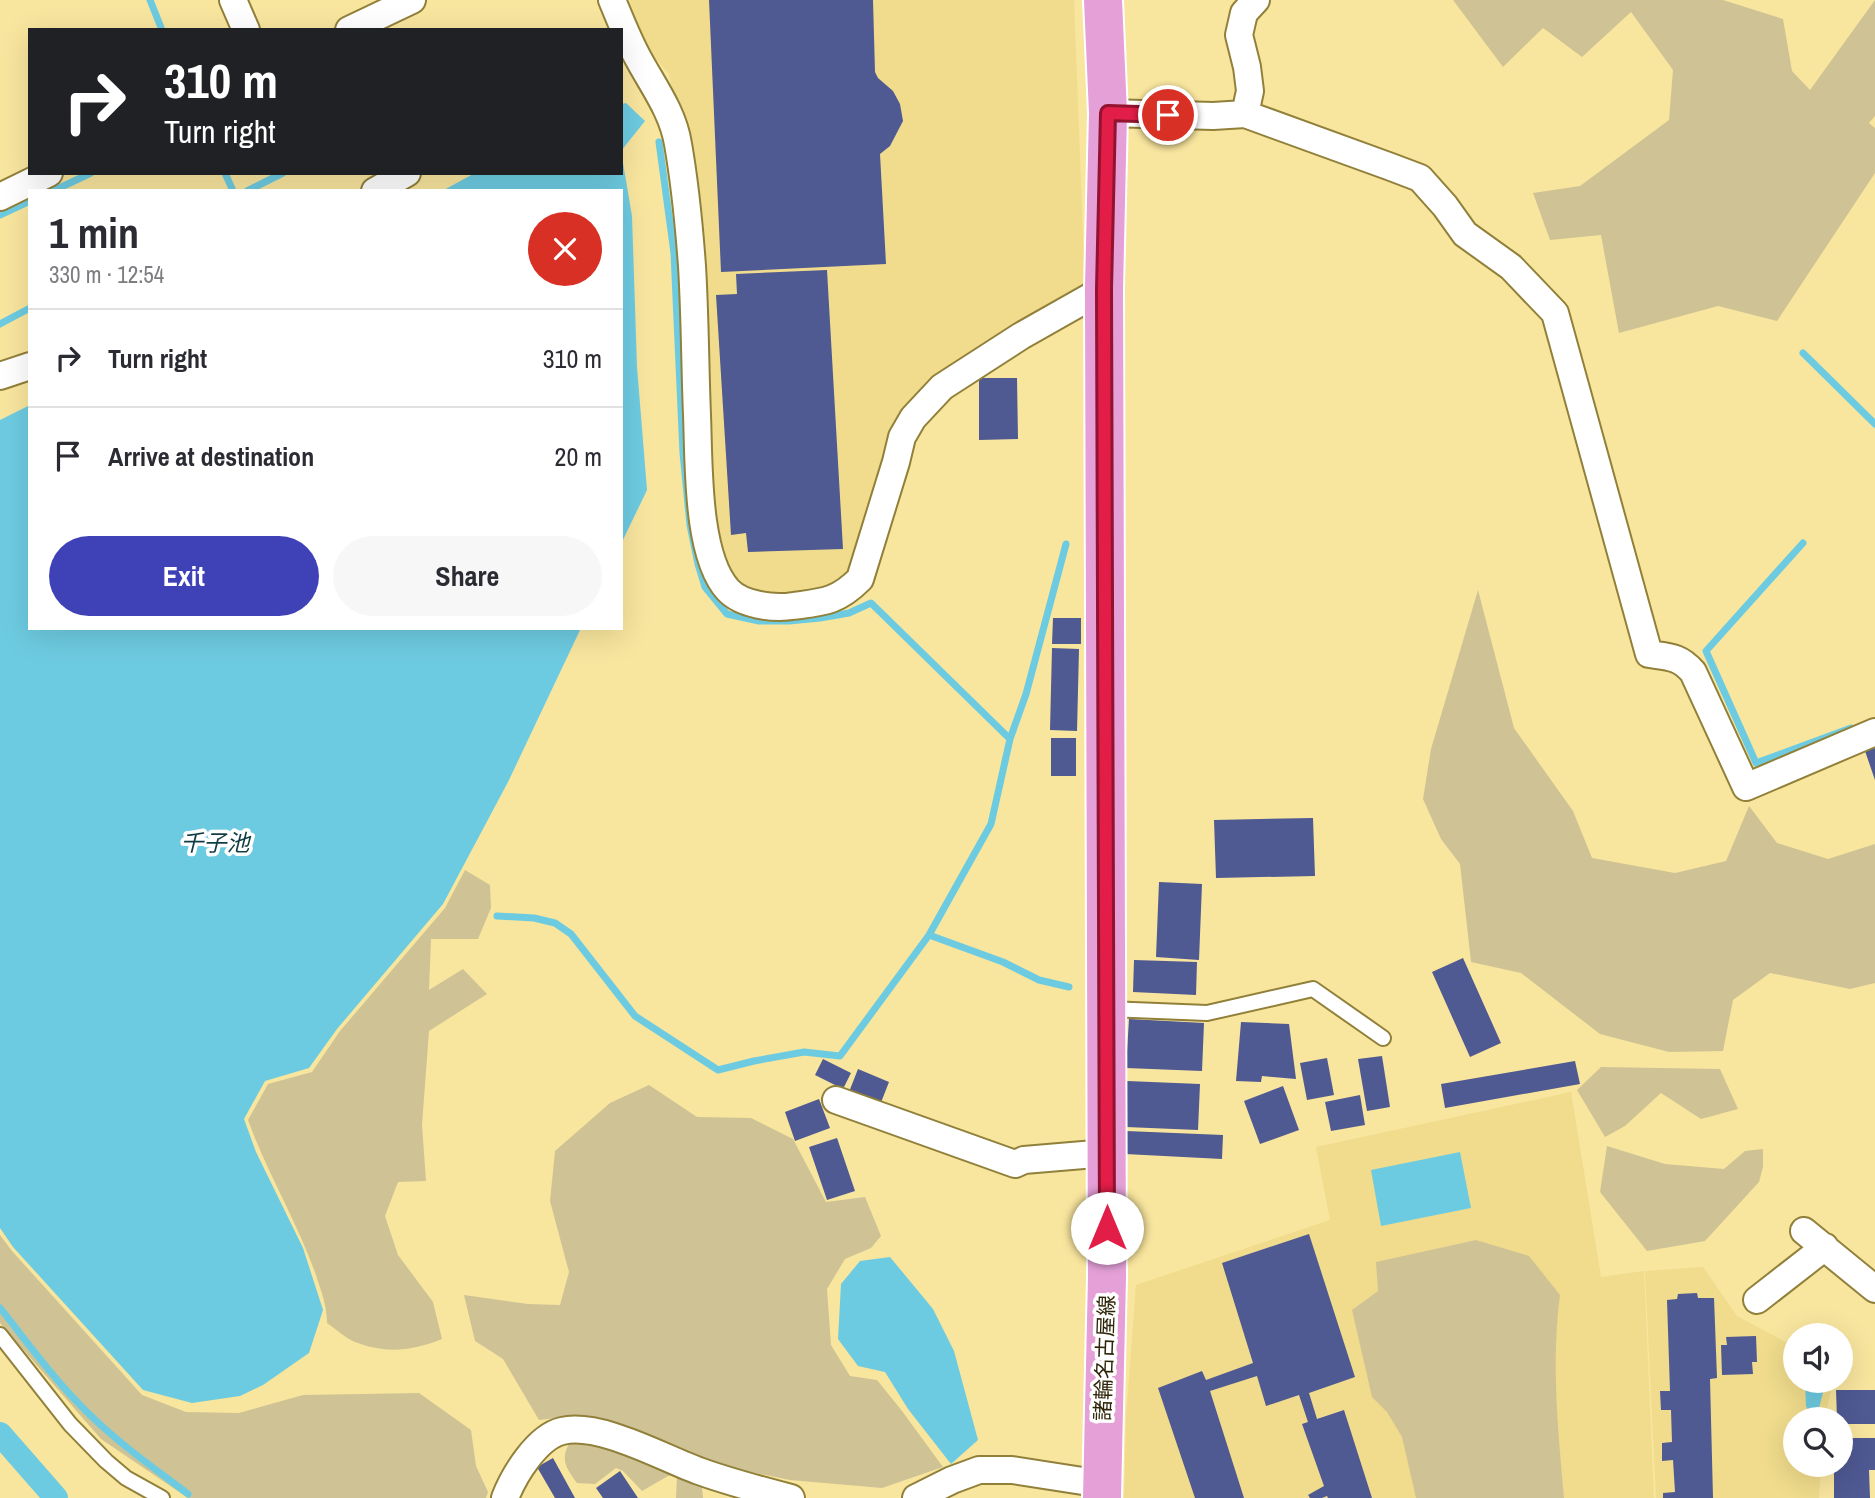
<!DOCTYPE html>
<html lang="en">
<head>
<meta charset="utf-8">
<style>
  :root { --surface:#fff; --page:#f7f7f7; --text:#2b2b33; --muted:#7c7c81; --line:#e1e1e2; --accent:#3f42b7 }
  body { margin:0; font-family:"Archivo Narrow","Noto Sans JP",sans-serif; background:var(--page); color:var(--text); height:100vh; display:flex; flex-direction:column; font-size:26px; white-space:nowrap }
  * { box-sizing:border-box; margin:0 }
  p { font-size:23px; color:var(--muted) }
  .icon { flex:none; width:38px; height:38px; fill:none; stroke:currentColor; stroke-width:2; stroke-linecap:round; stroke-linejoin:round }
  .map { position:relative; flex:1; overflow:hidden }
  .details { position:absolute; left:28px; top:189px; width:595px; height:441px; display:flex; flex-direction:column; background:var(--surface); border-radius:0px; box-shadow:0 7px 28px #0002 }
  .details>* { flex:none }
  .top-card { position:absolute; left:28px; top:28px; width:595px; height:147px; border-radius:0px; box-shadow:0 7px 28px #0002; background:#202124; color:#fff; overflow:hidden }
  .tools { position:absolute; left:1783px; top:1323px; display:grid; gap:14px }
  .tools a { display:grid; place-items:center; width:70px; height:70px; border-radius:50%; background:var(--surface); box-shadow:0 7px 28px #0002; font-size:35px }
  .pin { position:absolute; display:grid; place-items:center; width:60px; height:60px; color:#fff; margin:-30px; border:4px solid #fff; border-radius:50%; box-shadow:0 2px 7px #0007 }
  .me { position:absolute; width:77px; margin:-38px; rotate:0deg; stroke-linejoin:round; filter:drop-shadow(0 0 5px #0008) }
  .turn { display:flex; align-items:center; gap:24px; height:147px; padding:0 21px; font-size:32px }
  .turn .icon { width:91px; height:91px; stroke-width:2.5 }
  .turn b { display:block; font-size:49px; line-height:60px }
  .round { display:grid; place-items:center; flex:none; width:74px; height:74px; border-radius:37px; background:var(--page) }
  .summary { display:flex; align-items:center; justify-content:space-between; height:119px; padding:0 21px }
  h1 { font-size:42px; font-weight:700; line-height:52px }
  .button { display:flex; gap:14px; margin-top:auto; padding:14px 21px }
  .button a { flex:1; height:80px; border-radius:42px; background:var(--accent); color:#fff; font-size:28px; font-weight:700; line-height:80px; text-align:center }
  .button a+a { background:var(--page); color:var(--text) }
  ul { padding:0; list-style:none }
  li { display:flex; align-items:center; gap:21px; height:98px; padding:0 21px; border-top:2px solid var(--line) }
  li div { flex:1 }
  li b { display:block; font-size:26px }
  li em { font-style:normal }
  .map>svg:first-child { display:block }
</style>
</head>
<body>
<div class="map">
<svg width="1875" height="1498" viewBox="0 0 1875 1498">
  <rect width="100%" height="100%" fill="#f8e59e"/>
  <path fill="#f0dc8c" d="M631,0H1074L1085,291L942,381L851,577L788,602L741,592L715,546L688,170L669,74L649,51L624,4Z
    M1571,1092L1601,1277L1644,1271L1654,1498H1124L1126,1418L1136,1285L1330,1220L1316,1147Z
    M1703,1267L1737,1316L1795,1347L1796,1381H1833L1825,1419H1796V1465H1821L1819,1498H1656L1645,1271Z"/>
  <path fill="#cfc395" d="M1453,0H1723L1783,19L1792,71L1810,90L1875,0V116L1869,123L1875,128V173L1777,321L1718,306L1619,333L1601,235L1550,240L1533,193L1580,186L1669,120L1673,70L1631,12L1582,57L1543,28L1503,67Z
    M1478,590L1514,728L1573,811L1592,858L1675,873L1726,861L1749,806L1777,843L1828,859L1875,844V983L1850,989L1770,973L1733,1000L1723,1051L1669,1052L1600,1034L1521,973L1471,962L1460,864L1441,839L1423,799L1431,749Z
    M465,870L490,885L491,908L478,939H431L429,990L463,969L487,994L429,1031L422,1125L426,1181L398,1182L385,1216L398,1255L433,1302L442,1339C412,1351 386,1354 355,1342C345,1338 336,1329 327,1323C327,1305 321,1291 316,1275C297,1221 267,1173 248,1120L268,1084L312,1072L340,1031L445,908Z
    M1601,1067L1720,1069L1738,1109L1701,1119L1661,1093L1625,1126L1605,1137L1577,1090Z
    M649,1085L697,1117L751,1118L793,1139L826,1202L865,1197L881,1236L871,1248L845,1259L827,1289L831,1345L850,1376L877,1380L902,1411L943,1467L882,1488L790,1480L696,1461L633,1429L584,1415L539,1420L503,1359L475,1341L464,1295L528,1304L560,1305L569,1272L550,1201L555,1151L610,1103Z
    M1607,1146L1665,1164L1724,1169L1745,1151L1763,1149V1167L1759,1182L1705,1241L1647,1251L1600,1192Z
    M0,1235L12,1251L142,1395L186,1412L239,1413L303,1395L419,1393L471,1430L476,1466L488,1492L486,1498H188L101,1439L0,1323Z
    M1476,1240L1529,1256L1560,1295C1551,1363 1558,1430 1564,1498H1416L1402,1437L1387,1412L1372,1397L1352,1310L1378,1291L1376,1262Z
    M574,1437L600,1438L713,1484L702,1488L703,1498H676L677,1475L668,1476L642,1491L623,1471L616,1468L595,1484L577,1483C564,1466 559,1456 574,1437Z"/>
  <path fill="#6dcbe1" d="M626,103L645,121L621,151L632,216L637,367L647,490L621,544V191H442L475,173H621V104Z
    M30,405V628H581L508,782L443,904L337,1029L309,1068L265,1081L244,1119L256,1152L303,1248L323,1310L309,1353L263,1385L240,1396L192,1403L143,1390L13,1247L0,1228V420Z
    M1460,1152L1471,1208L1381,1226L1371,1170Z
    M890,1257L933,1309L954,1351L978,1440L951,1464L908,1409L885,1372L858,1366L838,1339L841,1284L860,1261Z
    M1805,1381H1826L1818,1412L1815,1414H1810L1806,1406Z"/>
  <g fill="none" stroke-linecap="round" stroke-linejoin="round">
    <path stroke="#6dcbe1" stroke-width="7" d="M150,0L162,30
      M659,142L674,253L683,453L690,525L698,564L705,587L727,614L759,621H789L820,618L849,613L871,603L1010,739
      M225,173L233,191
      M53,191L91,173
      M247,191L283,173
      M0,215L30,201
      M0,324L30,308
      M1803,353L1875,424
      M1803,543L1706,651L1756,763L1851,728
      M497,916L534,918L555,923L571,934L635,1016L718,1070L754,1061L804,1052L840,1056L929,935L991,824L1010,739L1026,694L1066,544
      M929,935L1003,962L1039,980L1069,987
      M0,1308C28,1343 55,1381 87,1412C118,1443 154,1468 188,1494"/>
    <path stroke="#6dcbe1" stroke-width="24" d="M0,1434L56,1498"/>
  </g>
  <path fill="#4f5992" d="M709,0H873L875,72L878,78L893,91L900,104L903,121L890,146L880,154L886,264L721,272Z
    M827,270L843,549L748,552L746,533L731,535L716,295L737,294L736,274Z
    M979,378H1017L1018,439L979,440Z
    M1053,618H1081V644H1052Z
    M1052,648L1079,649L1077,731L1050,730Z
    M1051,738H1076V776H1051Z
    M1875,748V780L1865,751Z
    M1313,818L1315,876L1216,878L1214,820Z
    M1159,882L1202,884L1199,960L1156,957Z
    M1463,958L1501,1043L1470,1057L1432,972Z
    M1134,960L1197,962L1196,995L1133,992Z
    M1129,1019L1204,1023L1202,1071L1126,1068Z
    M1241,1022L1289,1024L1296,1079L1262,1076L1261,1082L1236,1081Z
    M1382,1056L1390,1107L1367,1111L1358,1059Z
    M1327,1058L1334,1095L1307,1100L1300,1063Z
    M823,1059L851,1073L843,1089L815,1075Z
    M1575,1061L1580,1084L1445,1108L1441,1084Z
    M858,1069L889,1082L880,1105L849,1092Z
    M1127,1081L1200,1084L1198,1130L1126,1127Z
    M1283,1086L1299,1130L1260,1144L1244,1101Z
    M1360,1095L1365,1125L1331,1131L1325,1102Z
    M819,1099L830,1128L795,1141L785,1112Z
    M1126,1131L1223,1135L1222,1159L1125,1154Z
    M837,1138L855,1191L827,1200L809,1147Z
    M1309,1234L1355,1377L1309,1393L1317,1419L1344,1410L1372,1498H1328L1327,1496L1322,1498H1310L1308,1495L1324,1486L1302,1424L1308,1422L1299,1395L1266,1406L1257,1376L1210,1391L1244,1498H1195L1158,1388L1202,1371L1206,1380L1253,1363L1222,1263Z
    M1697,1293L1698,1298H1714L1717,1378L1710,1379L1713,1498H1663V1493L1675,1492L1673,1460L1662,1461V1443L1672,1442L1671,1410H1661L1660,1391H1670L1667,1300L1677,1299L1678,1294Z
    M1756,1336L1757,1362H1752L1753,1374L1722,1375L1721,1345H1727L1726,1337Z
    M1836,1390H1875V1424H1841V1419H1837Z
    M1841,1438H1875V1470H1869L1870,1498H1834V1465H1841Z
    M553,1458L575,1498H555L537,1467Z
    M620,1471L638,1498H603L596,1488Z"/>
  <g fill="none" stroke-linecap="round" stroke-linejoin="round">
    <g stroke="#91803a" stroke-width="18">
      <path id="lane" d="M1108,1009L1207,1013L1313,989L1383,1038
        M0,1335L70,1424L106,1461L126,1478L162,1498"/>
    </g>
    <g stroke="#91803a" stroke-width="30">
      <path id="street" d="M233,0L246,30
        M612,0C620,19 628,40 638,58C653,86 673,112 678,144C685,184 689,225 692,266C695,315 695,365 697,415C699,461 696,555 728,590C742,605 773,609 793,606C823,602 837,602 860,579L896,462L902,437L913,418L942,387L1021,336L1104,289
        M349,30L412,0
        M1108,113L1213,116L1245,114L1391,167L1420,178L1445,206L1465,234L1511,267L1555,313L1649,654C1669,657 1679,656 1693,672L1746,787L1875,732
        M1245,114L1250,91L1247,67L1239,35L1244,13L1256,0
        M375,191L407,173
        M0,197L49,173
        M0,376L30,366
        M836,1100L1015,1164L1024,1160L1107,1153
        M1804,1231L1875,1289
        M1757,1300L1825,1247
        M505,1498C514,1475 537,1437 562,1431C600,1422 663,1458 699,1471C729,1482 760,1490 791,1498
        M916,1498L952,1480L979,1470H1012L1102,1484"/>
    </g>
    <g stroke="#fff" stroke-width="42">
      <path id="primary" d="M1102,1498L1107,1277L1104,289L1108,113L1103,0"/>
    </g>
    <use href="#lane" stroke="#fff" stroke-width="14"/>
    <use href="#street" stroke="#fff" stroke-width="26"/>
    <use href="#primary" stroke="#e4a0d7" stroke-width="38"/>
  </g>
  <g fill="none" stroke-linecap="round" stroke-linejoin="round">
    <g stroke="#92132f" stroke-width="18">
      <path id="route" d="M1107,1228L1104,289L1108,113L1168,115"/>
    </g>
    <use href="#route" stroke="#e11d48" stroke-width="12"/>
  </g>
  <g text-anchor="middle" stroke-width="7" stroke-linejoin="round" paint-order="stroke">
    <g font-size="21" fill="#2d2507" stroke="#fff">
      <text transform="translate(1105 1358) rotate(-88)" y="7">諸輪名古屋線</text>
    </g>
    <g font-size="23" font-style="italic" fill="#0f3b45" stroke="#fff">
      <text x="215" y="851">千子池</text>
    </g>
  </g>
</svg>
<div class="tools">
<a><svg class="icon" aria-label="sound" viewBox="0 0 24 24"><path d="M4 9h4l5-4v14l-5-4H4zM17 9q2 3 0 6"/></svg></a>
<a><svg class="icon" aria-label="search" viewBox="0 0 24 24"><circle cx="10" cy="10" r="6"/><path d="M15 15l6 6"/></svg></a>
</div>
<div class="pin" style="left:1168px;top:115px;background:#d93025"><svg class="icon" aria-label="arrive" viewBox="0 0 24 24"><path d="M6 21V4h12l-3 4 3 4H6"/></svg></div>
<svg class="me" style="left:1107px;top:1228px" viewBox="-20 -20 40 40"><circle r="19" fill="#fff"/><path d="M0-13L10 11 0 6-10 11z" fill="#e11d48"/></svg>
<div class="top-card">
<div class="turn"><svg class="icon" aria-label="right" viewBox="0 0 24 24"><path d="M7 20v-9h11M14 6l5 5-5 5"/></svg><div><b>310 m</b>Turn right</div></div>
</div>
<section class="details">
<div class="summary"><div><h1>1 min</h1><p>330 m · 12:54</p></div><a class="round" style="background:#d93025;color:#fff"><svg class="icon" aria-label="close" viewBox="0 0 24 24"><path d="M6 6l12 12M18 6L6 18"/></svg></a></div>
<ul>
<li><svg class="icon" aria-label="right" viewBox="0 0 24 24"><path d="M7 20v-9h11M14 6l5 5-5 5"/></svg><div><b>Turn right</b></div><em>310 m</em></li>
<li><svg class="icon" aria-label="arrive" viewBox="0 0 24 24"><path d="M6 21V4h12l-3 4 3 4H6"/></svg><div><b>Arrive at destination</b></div><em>20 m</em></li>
</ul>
<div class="button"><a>Exit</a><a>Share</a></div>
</section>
</div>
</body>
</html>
